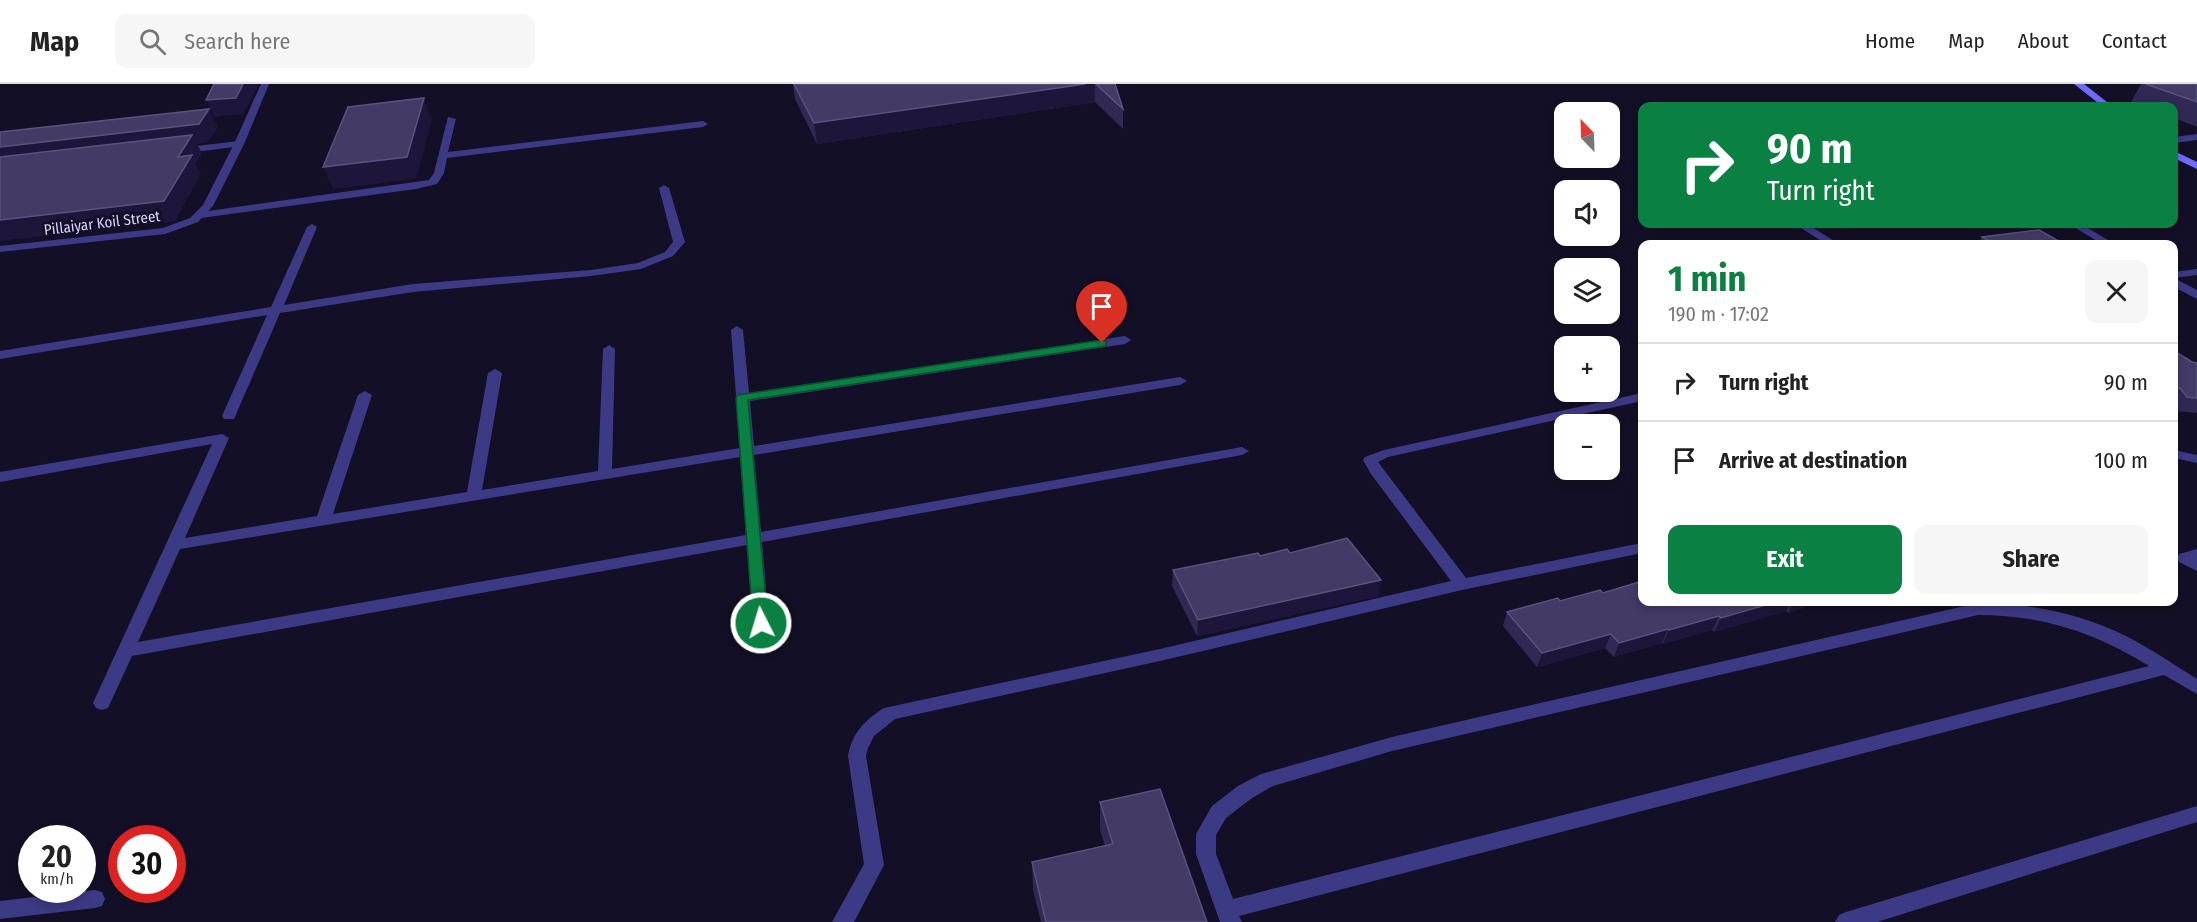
<!DOCTYPE html>
<html lang="en">
<head>
<meta charset="utf-8">
<style>
  :root { --surface:#fff; --page:#f6f6f6; --text:#222; --muted:#767676; --line:#e0e0e0; --accent:#0b8043 }
  body { margin:0; font-family:"Fira Sans Condensed",sans-serif; background:var(--page); color:var(--text); height:100vh; display:flex; flex-direction:column; font-size:22px; white-space:nowrap }
  * { box-sizing:border-box; margin:0 }
  p { font-size:20px; color:var(--muted) }
  .icon { flex:none; width:33px; height:33px; fill:none; stroke:currentColor; stroke-width:2; stroke-linecap:round; stroke-linejoin:round }
  .map { position:relative; flex:1; overflow:hidden }
  .details { position:absolute; left:1638px; top:156px; width:540px; height:366px; display:flex; flex-direction:column; background:var(--surface); border-radius:12px; box-shadow:0 3px 9px #0003 }
  .details>* { flex:none }
  .banner { position:absolute; left:1638px; top:18px; width:540px; height:126px; border-radius:12px; box-shadow:0 3px 9px #0003; background:#0b8043; color:#fff; overflow:hidden }
  .needle { width:39px; rotate:337deg }
  .tools { position:absolute; left:1554px; top:18px; display:grid; gap:12px }
  .tools a { display:grid; place-items:center; width:66px; height:66px; border-radius:12px; background:var(--surface); box-shadow:0 3px 9px #0003; font-size:30px }
  .speed { position:absolute; left:18px; top:741px; display:flex; gap:12px; font-size:30px; font-weight:700; text-align:center }
  .speed>* { display:grid; place-content:center; width:78px; height:78px; border-radius:50%; background:var(--surface); box-shadow:0 3px 9px #0003; line-height:1 }
  .speed small { font-size:15px; font-weight:400 }
  .speed .limit { border:9px solid #d22; background:#fff; color:#111 }
  .pin { position:absolute; display:grid; place-items:center; width:51px; height:51px; color:#fff; margin:-62px -26px; border-radius:50% 50% 50% 0; rotate:-45deg; box-shadow:0 0 6px #0007 }
  .pin .icon { rotate:45deg }
  .me { position:absolute; width:66px; margin:-33px; rotate:355deg; stroke-linejoin:round; filter:drop-shadow(0 0 4px #0008) }
  .turn { display:flex; align-items:center; gap:21px; height:126px; padding:0 30px; font-size:27px }
  .turn .icon { width:78px; height:78px; stroke-width:2.5 }
  .turn b { display:block; font-size:42px; line-height:51px }
  .round { display:grid; place-items:center; flex:none; width:63px; height:63px; border-radius:12px; background:var(--page) }
  .head { display:flex; align-items:center; justify-content:space-between; height:102px; padding:0 30px }
  h1 { font-size:36px; font-weight:700; line-height:45px; color:var(--accent) }
  .action { display:flex; gap:12px; margin-top:auto; padding:12px 30px }
  .action a { flex:1; height:69px; border-radius:12px; background:var(--accent); color:#fff; font-size:24px; font-weight:700; line-height:69px; text-align:center }
  .action a+a { background:var(--page); color:var(--text) }
  ul { padding:0; list-style:none }
  li { display:flex; align-items:center; gap:18px; height:78px; padding:0 30px; border-top:2px solid var(--line) }
  li div { flex:1 }
  li b { display:block; font-size:22px }
  li em { font-style:normal }
  header { display:flex; align-items:center; gap:36px; box-sizing:border-box; height:84px; padding:0 30px; background:var(--surface); border-bottom:2px solid var(--line) }
  header strong { font-size:28px }
  nav { display:flex; gap:33px; margin-inline-start:auto; font-size:21px }
  .search { width:420px; height:54px; background:var(--page); display:flex; align-items:center; gap:15px; box-sizing:border-box; padding:0 21px; border-radius:12px; color:var(--muted); font-size:22px }
  .map>svg:first-child { display:block }
</style>
</head>
<body>
<header>
<strong>Map</strong>
<div class="search"><svg class="icon" aria-label="search" viewBox="0 0 24 24"><circle cx="10" cy="10" r="6"/><path d="M15 15l6 6"/></svg>Search here</div>
<nav><a>Home</a><a>Map</a><a>About</a><a>Contact</a></nav>
</header>
<div class="map">
<svg width="2197" height="838" viewBox="0 0 2197 838">
  <rect width="100%" height="100%" fill="#130f26"/>
  <g fill="none" stroke-linecap="round" stroke-linejoin="round">
    <path fill="#3d3a85" fill-rule="evenodd" d="M448,33L456,35L448,68L703,37L708,40L703,43L447,74L444,89L437,100L416,105L201,134L196,131L201,128L429,96L434,89Z
      M239,57L244,60L242,62L179,70L174,67L179,64Z
      M1978,519C2029,519 2080,529 2126,552C2150,564 2173,580 2197,595V610L2164,591L1239,832L1242,838H1220L1196,770V750L1212,722L1238,702L1261,690L1392,653ZM1978,531C2041,531 2095,548 2149,582L1233,815L1216,770V751L1226,734L1252,714L1273,702L1392,667Z
      M2197,722V738L1877,838H1835L1839,831L1846,828Z
      M95,806L102,808L105,815L102,822L95,824L0,835V817Z"/>
    <path fill="#3d3a85" fill-rule="evenodd" d="M261,0H269L244,60L213,122L198,138L165,150L0,168V162L163,144L190,134L203,121L234,60Z
      M2197,50V56L2174,59V53Z
      M664,101L669,104L685,158L673,172L641,185L591,192L413,208L280,229L234,335H224L222,332L267,231L0,275V267L271,223L307,143L312,140L317,143L284,221L413,200L591,186L638,179L665,168L673,158L659,104Z
      M1795,140H1807L1839,160H1826Z
      M2069,140H2081L2115,160H2102Z
      M2197,185V191L2174,194L2197,206V215L2174,203V188Z
      M737,242L743,246L749,309L1125,252L1131,256L1125,260L750,317L754,362L1180,293L1187,297L1180,301L754,371L761,448L1242,363L1249,367L1242,371L762,458L769,539L767,543H755L753,539L747,461L132,572L108,624L102,626L96,624L93,619L212,360L0,398V388L222,350L229,354L185,454L317,432L358,311L365,307L372,311L333,430L467,408L488,289L495,285L502,289L482,406L598,387L603,265L609,261L615,265L612,385L740,364L731,246ZM740,373L746,451L138,558L180,465Z
      M1642,309V317L1388,373L1378,378L1466,494L1642,459V469L1462,506L1160,577L895,635L874,652L868,664L866,672L884,781L854,838H832L864,780L848,672C852,649 865,636 884,624L1160,565L1451,497L1371,390L1363,376L1365,373L1384,366Z
      M2174,366L2197,371V379L2174,374Z
      M2197,465V487L2179,478L2177,474L2179,470Z"/>
    <path fill="#6f6bff" fill-rule="evenodd" d="M2074,0H2084L2112,22H2102Z
      M2174,67L2197,78V85L2174,74Z"/>
  </g>
  <path fill="#312854" d="M793,0H1115L1123,25V45L1095,18L817,60L795,15Z
    M2141,0H2197V43L2174,34V22H2142L2131,18Z
    M1982,153L2064,160H1978Z
    M2174,268L2192,278L2197,279V329L2176,327L2174,323Z
    M1290,469L1381,496L1378,512L1197,552L1172,502L1173,486L1260,472Z
    M1603,509L1642,518H1819L1788,529L1786,527L1714,548L1712,546L1663,560L1662,559L1614,573L1605,564L1537,583L1503,542L1507,528Z
    M1100,718L1207,838H1041L1033,806L1032,778L1105,762L1100,746Z"/>
  <path fill="#1d163a" d="M243,0H259L243,30L214,33L206,16Z
    M1085,0H1095V18L817,60L814,39Z
    M424,14L432,36L416,95L333,105L323,83Z
    M209,25L218,43L208,58L197,60L202,69L196,79L201,90L175,137L0,157V63Z
    M1381,496L1378,512L1197,552L1198,536Z
    M1776,518H1790L1786,527L1714,548L1721,534Z
    M1794,518H1819L1788,529Z
    M1719,532L1712,546L1663,560L1669,546Z
    M1668,545L1662,559L1614,573L1619,559Z
    M1611,550L1605,564L1537,583L1542,569Z"/>
  <path fill="#433a66" stroke="#5a527e" stroke-width="1.5" d="M214,0H243L236,14L206,16Z
    M794,0H1085L814,39Z
    M1096,0H1115L1123,25Z
    M2146,0H2197V18Z
    M424,14L407,73L323,83L348,23Z
    M209,25L199,40L0,63V48Z
    M192,51L178,73L192,71L164,117L0,136V73Z
    M2039,146L2064,160H1994L1982,153Z
    M2174,268H2176L2192,278L2197,279V314L2187,313L2180,304L2174,305Z
    M1347,454L1381,496L1198,536L1173,486L1258,469L1260,472L1287,465L1290,469Z
    M1642,497V518H1776L1721,534L1719,532L1669,546L1668,545L1619,559L1611,550L1542,569L1507,528L1558,514L1560,517L1600,506L1603,509Z
    M1160,705L1207,838H1046L1032,778L1113,760L1100,718Z"/>
  <path fill="#0b8043" stroke="#07532c" stroke-width="1.5" d="M1102,256L1106,257V262L748,316L768,539L766,543H755L753,539L736,314L738,311Z"/>
  <g text-anchor="middle" stroke-width="6" stroke-linejoin="round" paint-order="stroke">
    <g font-size="15" fill="#d9d4ff" stroke="#130f26">
      <text transform="translate(102 139) rotate(-7)" y="5">Pillaiyar Koil Street</text>
    </g>
  </g>
</svg>
<div class="tools">
<a><svg class="needle" viewBox="-14 -14 28 28"><path d="M0-13l5 13h-10z" fill="#e53935"/><path d="M0 13l5-13h-10z" fill="#767676"/></svg></a>
<a><svg class="icon" aria-label="sound" viewBox="0 0 24 24"><path d="M4 9h4l5-4v14l-5-4H4zM17 9q2 3 0 6"/></svg></a>
<a><svg class="icon" aria-label="layers" viewBox="0 0 24 24"><path d="M12 4l9 5-9 5-9-5zM3 14l9 5 9-5"/></svg></a>
<a>+</a>
<a>−</a>
</div>
<div class="speed"><div>20<small>km/h</small></div><div class="limit">30</div></div>
<div class="pin" style="left:1102px;top:259px;background:#d93025"><svg class="icon" aria-label="arrive" viewBox="0 0 24 24"><path d="M6 21V4h12l-3 4 3 4H6"/></svg></div>
<svg class="me" style="left:761px;top:539px" viewBox="-20 -20 40 40"><circle r="17" fill="#0b8043" stroke="#fff" stroke-width="3"/><path d="M0-11L8 9 0 5-8 9z" fill="#fff"/></svg>
<div class="banner">
<div class="turn"><svg class="icon" aria-label="right" viewBox="0 0 24 24"><path d="M7 20v-9h11M14 6l5 5-5 5"/></svg><div><b>90 m</b>Turn right</div></div>
</div>
<section class="details">
<div class="head"><div><h1>1 min</h1><p>190 m · 17:02</p></div><a class="round"><svg class="icon" aria-label="close" viewBox="0 0 24 24"><path d="M6 6l12 12M18 6L6 18"/></svg></a></div>
<ul>
<li><svg class="icon" aria-label="right" viewBox="0 0 24 24"><path d="M7 20v-9h11M14 6l5 5-5 5"/></svg><div><b>Turn right</b></div><em>90 m</em></li>
<li><svg class="icon" aria-label="arrive" viewBox="0 0 24 24"><path d="M6 21V4h12l-3 4 3 4H6"/></svg><div><b>Arrive at destination</b></div><em>100 m</em></li>
</ul>
<div class="action"><a>Exit</a><a>Share</a></div>
</section>
</div>
</body>
</html>
